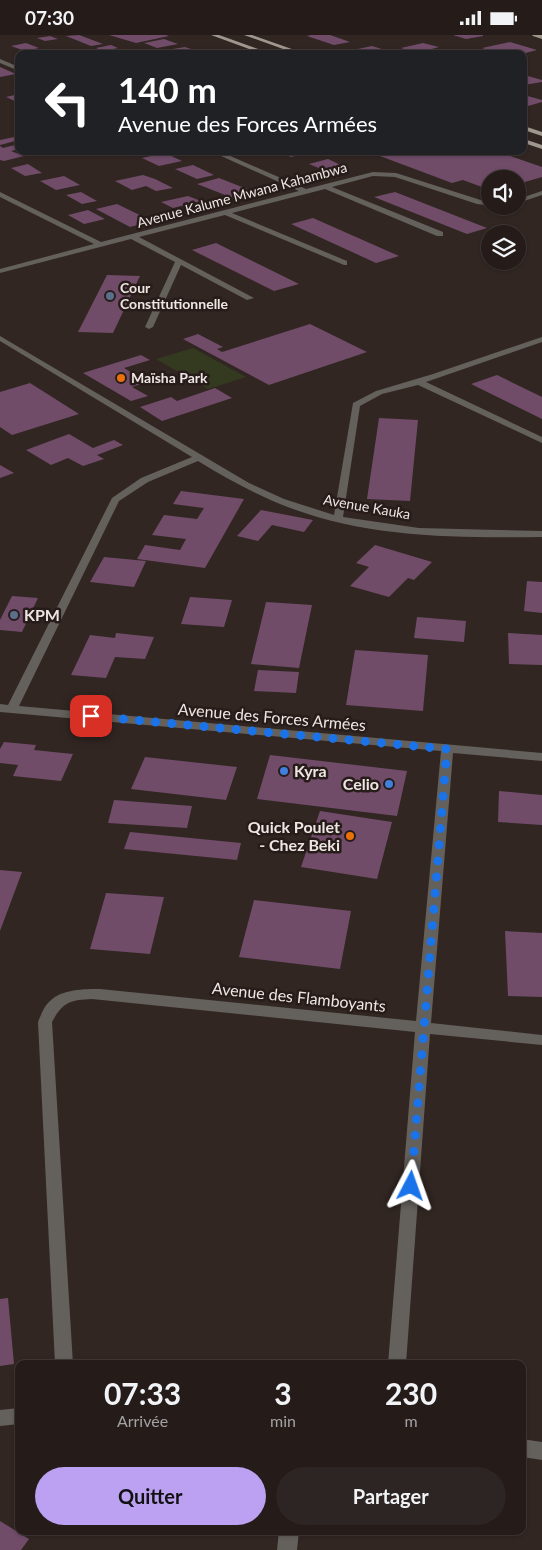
<!DOCTYPE html>
<html lang="fr">
<head>
<meta charset="utf-8">
<style>
  :root { --surface:#251c1a; --page:#2d2523; --text:#f1f3f6; --muted:#a3a1a2; --line:#423a39; --accent:#bca0f2 }
  body { margin:0; font-family:Lato,sans-serif; background:var(--page); color:var(--text); height:100vh; display:flex; flex-direction:column; font-size:19px; white-space:nowrap }
  * { box-sizing:border-box; margin:0 }
  p { font-size:16px; color:var(--muted) }
  .icon { flex:none; width:28px; height:28px; fill:none; stroke:currentColor; stroke-width:2; stroke-linecap:round; stroke-linejoin:round }
  .map { position:relative; flex:1; overflow:hidden }
  .drawer { position:absolute; left:15px; top:1325px; width:511px; height:175px; display:flex; flex-direction:column; background:var(--surface); border-radius:10px; box-shadow:0 1px 4px #0004,0 0 0 1px var(--line) }
  .drawer>* { flex:none }
  .hud { position:absolute; left:15px; top:15px; width:512px; height:105px; border-radius:10px; box-shadow:0 1px 4px #0004,0 0 0 1px var(--line); background:#202124; color:#fff; overflow:hidden }
  .buttons { position:absolute; left:481px; top:135px; display:grid; gap:10px }
  .buttons a { display:grid; place-items:center; width:45px; height:45px; border-radius:50%; background:var(--surface); box-shadow:0 1px 4px #0004,0 0 0 1px var(--line); font-size:25px }
  .pin { position:absolute; display:grid; place-items:center; width:42px; height:42px; color:#fff; margin:-21px; border-radius:10px; box-shadow:0 2px 8px #0006 }
  .me { position:absolute; width:55px; margin:-28px; rotate:4deg; stroke-linejoin:round; filter:drop-shadow(0 0 4px #0008) }
  .turn { display:flex; align-items:center; gap:18px; height:105px; padding:0 20px; font-size:22px }
  .turn .icon { width:65px; height:65px; stroke-width:2.5 }
  .turn b { display:block; font-size:35px; line-height:42px }
  .eta { display:flex; justify-content:space-evenly; align-items:center; height:85px; text-align:center }
  .eta b { font-size:30px; font-weight:700; line-height:35px }
  .button { display:flex; gap:10px; margin-top:auto; padding:10px 20px }
  .button a { flex:1; height:58px; border-radius:30px; background:var(--accent); color:#111; font-size:20px; font-weight:700; line-height:58px; text-align:center }
  .button a+a { background:var(--page); color:var(--text) }
  .status { display:flex; justify-content:space-between; align-items:center; height:35px; padding:0 25px; background:var(--surface); direction:ltr }
  .status svg { height:14px; fill:currentColor }
  .map>svg:first-child { display:block }
</style>
</head>
<body>
<div class="status"><b>07:30</b><svg viewBox="0 0 49 12"><path d="M0 12V9h3v3zM5 12V6h3v6zM10 12V3h3v9zM15 12V0h3v12zM26 1h20v11H26zM47 4h2v5h-2z"/></svg></div>
<div class="map">
<svg width="542" height="1515" viewBox="0 0 542 1515">
  <rect width="100%" height="100%" fill="#312622"/>
  <path fill="#343a1f" d="M193,313L246,342L208,354L156,324Z"/>
  <path fill="#704c69" d="M79,0L103,9L91,11L66,1Z
    M109,0H166L169,1L136,8Z
    M311,0H330L350,7L334,10L307,1Z
    M453,0H483V1L466,4Z
    M50,1L58,4L45,6L37,3Z
    M164,4L178,9L157,13L144,8Z
    M510,7L537,15L522,19H500L482,13Z
    M26,8L39,13L25,16L11,11Z
    M423,8L439,12L417,18L401,13Z
    M111,10L118,13L103,16L96,13Z
    M372,11L395,18V19H365L353,15Z
    M185,12L200,17L166,19L160,16Z
    M0,32L16,39L0,42Z
    M524,40L542,45V47L524,50Z
    M19,59V68L6,62Z
    M524,60L542,65V67L528,71L524,70Z
    M19,101V105L0,110V105Z
    M19,109V114L11,116L24,121L4,126L0,125V111L3,113Z
    M275,116H304L308,118L291,122Z
    M398,116H496L542,132V142L518,149V144H490V155L463,145L452,148L380,121Z
    M165,118L182,126L159,131L142,123Z
    M328,124L345,132L326,136L309,129Z
    M28,129L42,138L25,141L11,133Z
    M193,130L214,140L197,144L175,134Z
    M143,140L155,144L173,153L156,156L146,151L132,155L115,146Z
    M64,141L80,150L56,155L40,146Z
    M219,143L260,159L238,165L197,149Z
    M81,157L97,166L82,169L66,160Z
    M395,157L487,193L467,199L374,162Z
    M188,161L201,166L173,173L161,167Z
    M117,169L152,186L130,192L96,174Z
    M88,175L105,184L84,189L68,180Z
    M313,183L399,221L376,228L291,189Z
    M216,208L299,249L274,256L192,215Z
    M107,240L140,241L113,298L78,297Z
    M310,289L367,317L269,350L183,304L198,299L223,312L217,314L222,317Z
    M141,320L150,325L124,333L147,347L132,352L148,361L131,366L83,338Z
    M497,340L542,362V384L471,349Z
    M30,348L79,379L12,400L0,392V357Z
    M215,353L232,363L162,386L140,372L171,362L177,366Z
    M379,383L418,385L410,466L367,464Z
    M69,399L93,413L114,405L123,410L97,420L104,424L83,431L68,423L51,430L26,415Z
    M0,430L14,438L0,443Z
    M181,456L244,464L205,533L137,524L145,510L180,515L186,504L152,500L164,480L197,484L204,473L173,469Z
    M261,475L313,485L304,497L272,490L258,506L237,501Z
    M375,510L432,527L414,545L408,543L389,562L350,551L369,532L356,528Z
    M104,522L146,526L134,552L90,547Z
    M527,546L542,547V578L524,576Z
    M12,561L38,563L22,597L0,595V585Z
    M190,562L232,565L224,592L181,589Z
    M266,567L312,570L299,633L251,629Z
    M417,582L466,586L464,607L414,603Z
    M116,598L154,602L145,624L115,622L106,643L71,640L90,600L115,603Z
    M508,598L542,600V630L509,629Z
    M355,615L428,620L423,676L346,670Z
    M258,635L299,637L296,658L254,656Z
    M4,707L36,710L34,715L73,719L61,746L13,741L18,730L0,728V714Z
    M270,720L407,736L397,781L257,764Z
    M145,722L237,732L226,765L131,754Z
    M499,756L542,760V790L498,787Z
    M114,765L192,771L187,793L108,788Z
    M320,776L392,787L377,844L301,832Z
    M130,797L241,808L237,825L124,814Z
    M0,835L22,837L0,896Z
    M106,858L164,862L150,919L90,914Z
    M254,865L351,876L340,934L239,922Z
    M505,896L542,898V962L508,961Z
    M8,1263L14,1329L0,1331V1264Z
    M0,1486L29,1504L21,1515H0Z"/>
  <g fill="none" stroke-linecap="round" stroke-linejoin="round">
    <path fill="#64605c" fill-rule="evenodd" d="M0,24L19,32V36L0,28Z
      M210,116H219L306,154L373,137L396,138L490,168V171H493L477,169L395,142L373,141L332,152L443,197V201H437L325,154L232,178L347,226V230H344L225,180L139,202L254,263L247,265L181,230L153,292L149,294L145,292L175,227L131,204L0,238V234L94,209L0,162V157L101,207L299,156Z
      M542,156V160L518,168V164Z
      M0,301L249,448L284,464L334,480L353,368L376,356L433,339L542,302V307L426,347L542,402V408L418,350L382,359L360,371L343,482L419,493L542,496V502C459,503 372,503 293,474C260,462 229,445 198,426L148,447L119,466L19,671L542,718V726L453,718L431,988L542,1000V1010L430,999L406,1329H388L415,997L92,964C70,965 63,967 52,987L73,1329H55L38,987C41,980 44,971 50,966C62,954 84,954 100,954L416,986L441,716L0,677V669L8,670L112,463L141,443L192,422L0,306Z
      M19,1373V1389L0,1391V1375Z
      M522,1404L542,1407V1425L522,1422Z
      M279,1496H299L297,1515H277Z"/>
    <path fill="#a0978f" fill-rule="evenodd" d="M211,0H219L272,19H263Z
      M244,0H252L306,19H297Z
      M532,0H542V4L533,1Z
      M524,91L542,97V101L524,95Z
      M524,104L542,110V114L524,108Z"/>
  </g>
  <g fill="none" stroke-linecap="round" stroke-linejoin="round">
    <path stroke="#1a73e8" stroke-width="9" stroke-dasharray="0 16.2" d="M91,681L447,714L411,1151"/>
  </g>
  <g fill="#5c6f8a" stroke="#271c19" stroke-width="2">
    <circle cx="110" cy="261" r="5"/>
    <circle cx="14" cy="580" r="5"/>
  </g>
  <g fill="#e8710a" stroke="#271c19" stroke-width="2">
    <circle cx="121" cy="343" r="5"/>
    <circle cx="350" cy="801" r="5"/>
  </g>
  <g fill="#3f7fe0" stroke="#271c19" stroke-width="2">
    <circle cx="284" cy="736" r="5"/>
    <circle cx="389" cy="749" r="5"/>
  </g>
  <g text-anchor="middle" stroke-width="5" stroke-linejoin="round" paint-order="stroke">
    <g font-size="14" fill="#eee6e3" stroke="#271c19">
      <text transform="translate(242 160) rotate(-15)" y="5">Avenue Kalume Mwana Kahambwa</text>
      <text transform="translate(367 472) rotate(10)" y="5">Avenue Kauka</text>
    </g>
    <g font-size="14" font-weight="bold" fill="#eee6e3" stroke="#271c19" text-anchor="start">
      <text x="120" y="258">Cour<tspan x="120" dy="16">Constitutionnelle</tspan></text>
      <text x="131" y="348">Maïsha Park</text>
    </g>
    <g font-size="16" font-weight="bold" fill="#eee6e3" stroke="#271c19" text-anchor="start">
      <text x="24" y="586">KPM</text>
      <text x="294" y="742">Kyra</text>
      <text x="379" y="755" text-anchor="end">Celio</text>
      <text x="340" y="798" text-anchor="end">Quick Poulet<tspan x="340" dy="18">- Chez Beki</tspan></text>
    </g>
    <g font-size="16" fill="#eee6e3" stroke="#271c19">
      <text transform="translate(272 682) rotate(5)" y="6">Avenue des Forces Armées</text>
      <text transform="translate(299 962) rotate(6)" y="6">Avenue des Flamboyants</text>
    </g>
  </g>
</svg>
<div class="buttons">
<a><svg class="icon" aria-label="sound" viewBox="0 0 24 24"><path d="M4 9h4l5-4v14l-5-4H4zM17 9q2 3 0 6"/></svg></a>
<a><svg class="icon" aria-label="layers" viewBox="0 0 24 24"><path d="M12 4l9 5-9 5-9-5zM3 14l9 5 9-5"/></svg></a>
</div>
<div class="pin" style="left:91px;top:681px;background:#d93025"><svg class="icon" aria-label="arrive" viewBox="0 0 24 24"><path d="M6 21V4h12l-3 4 3 4H6"/></svg></div>
<svg class="me" style="left:411px;top:1151px" viewBox="-20 -20 40 40"><path d="M0-17L14 15 0 8-14 15z" fill="#1a73e8" stroke="#fff" stroke-width="4"/></svg>
<div class="hud">
<div class="turn"><svg class="icon" aria-label="left" viewBox="0 0 24 24"><path d="M17 20v-9H6M10 6l-5 5 5 5"/></svg><div><b>140 m</b>Avenue des Forces Armées</div></div>
</div>
<section class="drawer">
<div class="eta">
<div><b>07:33</b><p>Arrivée</p></div>
<div><b>3</b><p>min</p></div>
<div><b>230</b><p>m</p></div>
</div>
<div class="button"><a>Quitter</a><a>Partager</a></div>
</section>
</div>
</body>
</html>
